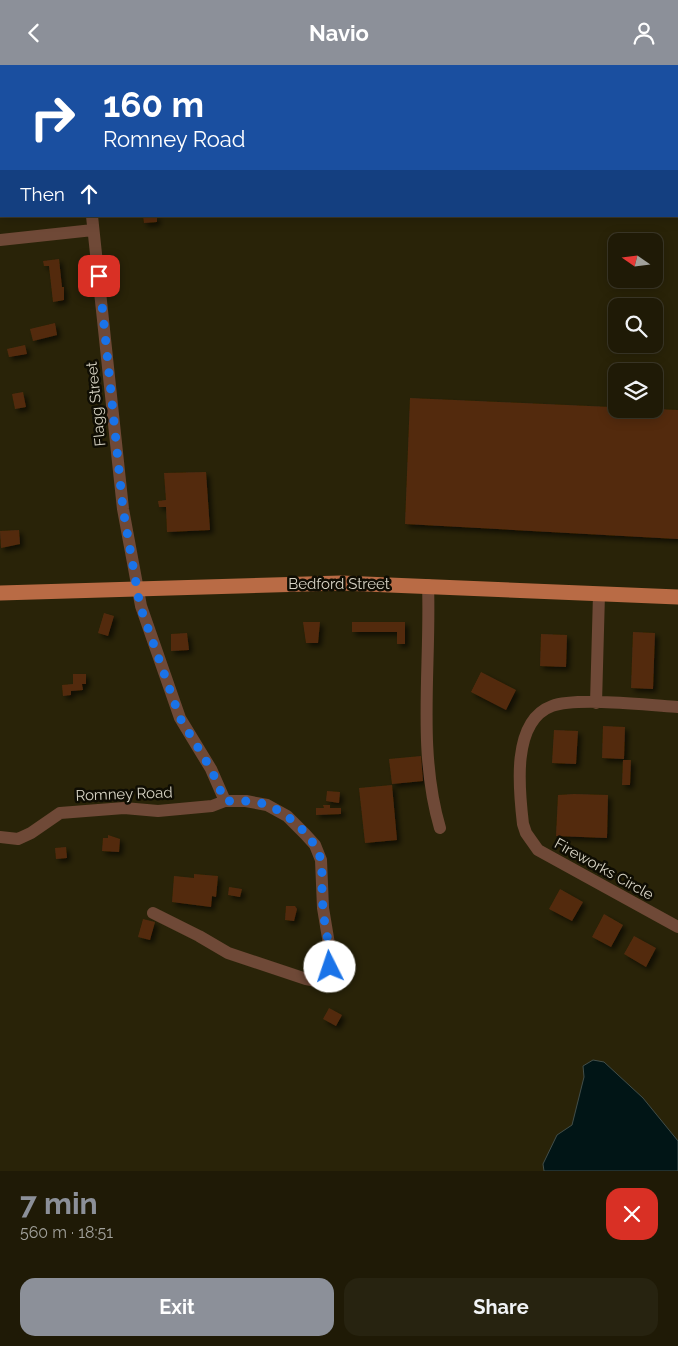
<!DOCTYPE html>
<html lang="en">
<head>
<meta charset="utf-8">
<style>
  :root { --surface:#1f1a06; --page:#272310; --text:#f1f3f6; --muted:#a1a19b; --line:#3c3828; --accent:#8c9099 }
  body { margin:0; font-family:Raleway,sans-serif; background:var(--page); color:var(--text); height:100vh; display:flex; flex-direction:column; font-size:19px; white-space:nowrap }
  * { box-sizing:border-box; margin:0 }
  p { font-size:16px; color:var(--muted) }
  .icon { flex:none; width:28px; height:28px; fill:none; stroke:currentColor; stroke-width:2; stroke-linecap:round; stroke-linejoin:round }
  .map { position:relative; height:1106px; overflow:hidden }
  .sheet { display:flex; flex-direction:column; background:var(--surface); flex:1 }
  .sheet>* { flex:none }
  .top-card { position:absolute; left:0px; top:0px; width:679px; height:152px; box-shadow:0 2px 12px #0003,0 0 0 1px var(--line); background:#1a4fa0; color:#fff; overflow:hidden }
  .needle { width:32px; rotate:284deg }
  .controls { position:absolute; left:608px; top:168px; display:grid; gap:10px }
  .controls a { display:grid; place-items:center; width:55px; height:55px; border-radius:10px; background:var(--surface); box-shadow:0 2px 12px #0003,0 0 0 1px var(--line); font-size:25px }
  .pin { position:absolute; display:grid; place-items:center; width:42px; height:42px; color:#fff; margin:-21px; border-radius:10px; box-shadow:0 2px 8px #0006 }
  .me { position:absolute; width:55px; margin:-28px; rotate:356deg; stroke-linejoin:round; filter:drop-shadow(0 0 4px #0008) }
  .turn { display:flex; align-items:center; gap:18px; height:105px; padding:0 20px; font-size:22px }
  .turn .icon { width:65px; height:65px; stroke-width:2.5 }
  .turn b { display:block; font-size:35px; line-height:42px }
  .then { display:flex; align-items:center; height:48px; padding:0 20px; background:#0003; gap:10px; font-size:19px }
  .round { display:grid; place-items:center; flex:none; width:52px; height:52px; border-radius:15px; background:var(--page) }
  .summary { display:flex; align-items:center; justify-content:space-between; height:85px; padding:0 20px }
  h1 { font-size:30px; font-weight:700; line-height:38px; color:var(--accent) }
  .button { display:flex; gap:10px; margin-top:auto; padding:10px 20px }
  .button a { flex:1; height:58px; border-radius:15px; background:var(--accent); color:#fff; font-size:20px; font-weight:700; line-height:58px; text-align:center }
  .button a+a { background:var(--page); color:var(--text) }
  header { display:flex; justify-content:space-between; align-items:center; height:65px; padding:0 20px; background:var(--accent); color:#fff; font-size:22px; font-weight:700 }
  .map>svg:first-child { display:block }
</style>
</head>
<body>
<header><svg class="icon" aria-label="back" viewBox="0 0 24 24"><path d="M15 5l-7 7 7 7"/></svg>Navio<svg class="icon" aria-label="person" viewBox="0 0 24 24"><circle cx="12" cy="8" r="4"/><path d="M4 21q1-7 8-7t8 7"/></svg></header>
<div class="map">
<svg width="678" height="1106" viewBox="0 0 678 1106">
  <defs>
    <filter id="shadow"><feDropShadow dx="3.5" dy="3.5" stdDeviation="2.5" flood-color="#0009"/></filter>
  </defs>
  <rect width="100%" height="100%" fill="#292308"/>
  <path fill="#011516" stroke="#424e4a" d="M593,995L604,997L643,1033L678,1076V1106H544L543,1099L557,1070L572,1060L584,1012L583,1001Z"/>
  <path fill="#522b0d" filter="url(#shadow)" d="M143,151H157V157L144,158Z
    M59,194L62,222H64V235L53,237L49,201H44L43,196Z
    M55,258L57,270L33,276L30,264Z
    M25,280L27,289L9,292L7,284Z
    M23,327L26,342L15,344L12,329Z
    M410,333L678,345V474L405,459Z
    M206,407L210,465L167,467L166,442H159L158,436L166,435L164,408Z
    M19,465L20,479L1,483L0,466Z
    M104,548L114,551L108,571L98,568Z
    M303,557H320L318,578H306Z
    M352,557H405V579H397V567H352Z
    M633,567L655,568L653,624L631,623Z
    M187,568L189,585L171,586V569Z
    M541,569L567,570L566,602L540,601Z
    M481,607L516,625L506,645L471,627Z
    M73,609H86V619H82L83,625L71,626V630L63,631L62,620L73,619Z
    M603,661L625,662L624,694L602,693Z
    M554,665L578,666L576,699L552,698Z
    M421,691L423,716L392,719L389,694Z
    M623,695H631L630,720H622Z
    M392,720L397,775L365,778L359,723Z
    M327,726L340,727L339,738L326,736Z
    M574,729L608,730L607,773L556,771L558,730Z
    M323,740H330V743H341V749L316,750V743H324Z
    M108,770L120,774L119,787L102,786L103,773H108Z
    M66,782L67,793L56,794L55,783Z
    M194,809L218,811L216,832L212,831L211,842L172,837L174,811L194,813Z
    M229,822L242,824L240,832L228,830Z
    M560,824L583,837L572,856L549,844Z
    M286,841H295L297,844L294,856L285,855Z
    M604,849L623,860L611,882L592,872Z
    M143,854L155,857L150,875L138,872Z
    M634,871L656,883L646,902L624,889Z
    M329,943L342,950L336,961L323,954Z"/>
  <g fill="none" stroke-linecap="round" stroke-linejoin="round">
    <path stroke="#6f4937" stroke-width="12" d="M76,0V1
      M0,25H1
      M92,151L123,444L141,541L180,653L211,704L225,736
      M0,175L93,165
      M428,520C431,601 417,685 440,763
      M596,638L599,529
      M678,642C649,640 576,632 552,641C511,656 519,725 523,759L526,768L538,785L678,862
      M0,772L18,774L31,768L60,748L124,743L158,746L212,741L225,736H246L267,740L287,751L305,769L315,780L321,795L323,843L331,891L330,902L325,911L317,916L306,914L228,888L199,871L153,848"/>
    <path stroke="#b96b45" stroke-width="15" d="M0,528L341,518L678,532"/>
  </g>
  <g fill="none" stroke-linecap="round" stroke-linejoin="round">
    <path stroke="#1a73e8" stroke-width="9" stroke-dasharray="0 16.2" d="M99,211L123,444L140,541L180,653L211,704L225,736C239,736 254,735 267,740C287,747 317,774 321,796C323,810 321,827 323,842C324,862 331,882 330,902"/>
  </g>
  <g text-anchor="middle" stroke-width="5" stroke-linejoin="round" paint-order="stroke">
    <g font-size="15" fill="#d8d4c5" stroke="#0f0d03">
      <text transform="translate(96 339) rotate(-96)" y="5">Flagg Street</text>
      <text x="339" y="524">Bedford Street</text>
      <text transform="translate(124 729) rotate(-2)" y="5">Romney Road</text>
      <text transform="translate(604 804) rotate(29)" y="5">Fireworks Circle</text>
    </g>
  </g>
</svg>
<div class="controls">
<a><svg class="needle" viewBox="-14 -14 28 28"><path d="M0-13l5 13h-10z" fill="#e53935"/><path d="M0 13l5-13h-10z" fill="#a1a19b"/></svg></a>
<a><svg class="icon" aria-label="search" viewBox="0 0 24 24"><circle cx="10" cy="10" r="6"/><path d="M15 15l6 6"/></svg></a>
<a><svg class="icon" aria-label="layers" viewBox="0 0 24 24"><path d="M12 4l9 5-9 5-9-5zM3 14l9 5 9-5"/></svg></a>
</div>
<div class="pin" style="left:99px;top:211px;background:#d93025"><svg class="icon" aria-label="arrive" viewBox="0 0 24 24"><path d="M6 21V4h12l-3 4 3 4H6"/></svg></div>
<svg class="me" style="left:330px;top:902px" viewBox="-20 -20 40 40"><circle r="19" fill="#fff"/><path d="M0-13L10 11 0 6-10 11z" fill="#1a73e8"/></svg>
<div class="top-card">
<div class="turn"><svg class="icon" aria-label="right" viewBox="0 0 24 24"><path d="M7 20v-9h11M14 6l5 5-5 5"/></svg><div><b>160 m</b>Romney Road</div></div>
<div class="then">Then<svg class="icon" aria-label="ahead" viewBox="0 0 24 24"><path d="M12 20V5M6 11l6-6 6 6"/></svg></div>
</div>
</div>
<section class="sheet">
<div class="summary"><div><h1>7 min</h1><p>560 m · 18:51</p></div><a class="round" style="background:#d93025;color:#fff"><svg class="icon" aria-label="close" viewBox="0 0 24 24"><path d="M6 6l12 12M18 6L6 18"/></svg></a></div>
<div class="button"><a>Exit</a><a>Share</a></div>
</section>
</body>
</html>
